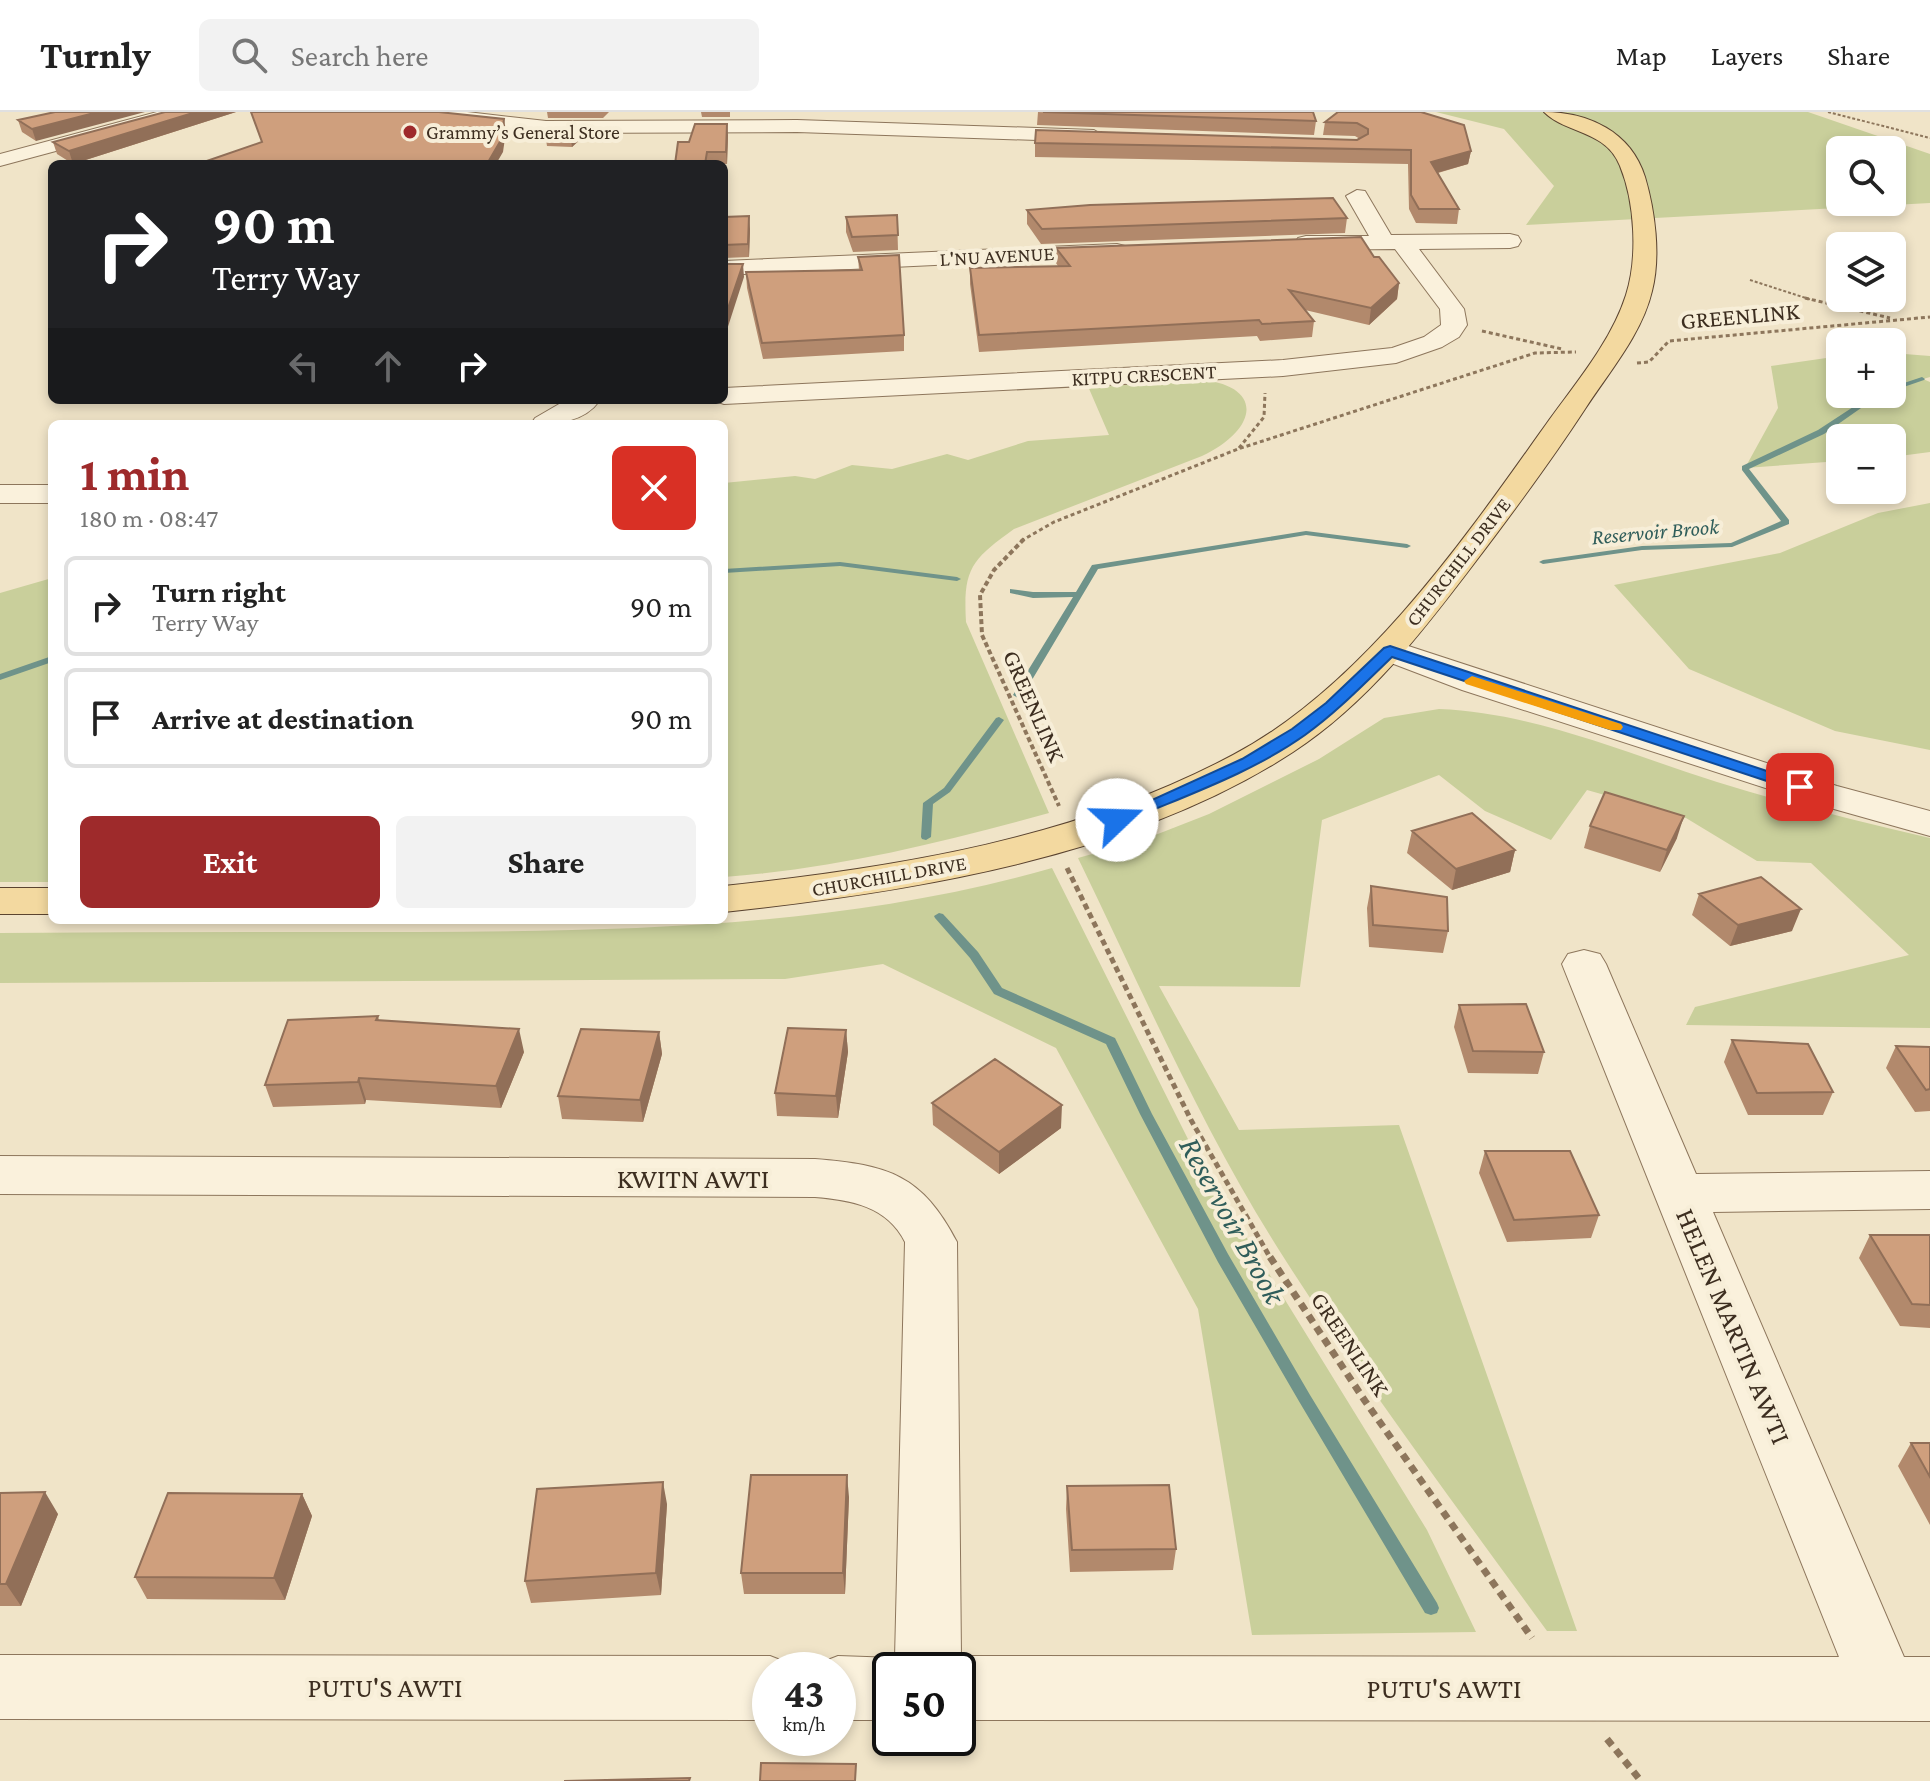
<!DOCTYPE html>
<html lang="en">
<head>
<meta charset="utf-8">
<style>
  :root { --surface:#fff; --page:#f2f2f2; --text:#222; --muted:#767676; --line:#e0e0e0; --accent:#9e2a2b }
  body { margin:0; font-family:"Crimson Pro",serif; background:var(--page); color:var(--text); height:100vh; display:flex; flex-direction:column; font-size:30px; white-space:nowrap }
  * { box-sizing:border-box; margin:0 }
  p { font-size:26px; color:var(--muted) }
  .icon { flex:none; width:44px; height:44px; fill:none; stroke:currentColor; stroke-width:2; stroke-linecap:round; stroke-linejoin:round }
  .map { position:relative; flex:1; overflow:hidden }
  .details { position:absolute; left:48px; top:308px; width:680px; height:504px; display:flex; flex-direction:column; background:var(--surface); border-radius:12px; box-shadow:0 4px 12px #0003 }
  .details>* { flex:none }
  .top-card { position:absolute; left:48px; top:48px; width:680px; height:244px; border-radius:12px; box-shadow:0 4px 12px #0003; background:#202124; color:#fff; overflow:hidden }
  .buttons { position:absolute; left:1826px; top:24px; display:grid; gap:16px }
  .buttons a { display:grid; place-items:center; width:80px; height:80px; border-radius:12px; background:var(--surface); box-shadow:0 4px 12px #0003; font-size:40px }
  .speed { position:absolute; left:752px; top:1540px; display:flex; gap:16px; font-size:40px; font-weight:700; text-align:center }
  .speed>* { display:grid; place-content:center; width:104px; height:104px; border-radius:50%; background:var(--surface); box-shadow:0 4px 12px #0003; line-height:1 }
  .speed small { font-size:20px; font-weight:400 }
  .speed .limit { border:4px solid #111; border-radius:12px; background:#fff; color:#111 }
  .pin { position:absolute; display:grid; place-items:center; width:68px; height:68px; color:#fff; margin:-34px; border-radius:16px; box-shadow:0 4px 12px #0006 }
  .me { position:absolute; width:88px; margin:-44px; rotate:69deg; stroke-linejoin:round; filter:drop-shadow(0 0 6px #0008) }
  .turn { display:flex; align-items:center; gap:28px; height:168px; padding:0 32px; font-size:36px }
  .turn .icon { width:104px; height:104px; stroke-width:2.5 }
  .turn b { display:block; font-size:56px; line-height:68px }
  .lanes { display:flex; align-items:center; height:76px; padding:0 32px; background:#0003; justify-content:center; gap:40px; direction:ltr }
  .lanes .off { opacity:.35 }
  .round { display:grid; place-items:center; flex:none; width:84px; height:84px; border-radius:12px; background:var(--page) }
  .summary { display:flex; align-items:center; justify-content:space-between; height:136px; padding:0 32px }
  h1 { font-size:48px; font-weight:700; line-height:60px; color:var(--accent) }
  .button { display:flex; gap:16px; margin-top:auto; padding:16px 32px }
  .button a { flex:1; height:92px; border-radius:12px; background:var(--accent); color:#fff; font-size:32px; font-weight:700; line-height:92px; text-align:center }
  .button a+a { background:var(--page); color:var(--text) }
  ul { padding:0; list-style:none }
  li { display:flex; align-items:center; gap:24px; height:100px; margin:0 16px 12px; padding:0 16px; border:4px solid var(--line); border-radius:12px }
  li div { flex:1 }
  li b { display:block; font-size:30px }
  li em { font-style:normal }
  header { display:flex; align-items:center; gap:48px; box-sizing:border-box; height:112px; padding:0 40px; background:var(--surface); border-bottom:2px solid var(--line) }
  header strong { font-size:38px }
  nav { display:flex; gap:44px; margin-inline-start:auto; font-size:28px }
  .search { width:560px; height:72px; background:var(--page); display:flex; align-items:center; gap:20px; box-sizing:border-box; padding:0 28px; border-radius:12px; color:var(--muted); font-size:30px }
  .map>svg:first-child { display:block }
</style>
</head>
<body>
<header>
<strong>Turnly</strong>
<div class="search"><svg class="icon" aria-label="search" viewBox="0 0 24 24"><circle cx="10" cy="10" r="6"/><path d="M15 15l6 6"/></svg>Search here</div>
<nav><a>Map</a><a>Layers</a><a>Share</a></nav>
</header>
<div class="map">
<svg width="1930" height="1669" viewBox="0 0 1930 1669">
  <rect width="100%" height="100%" fill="#f0e4c8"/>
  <path fill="#c9cf9b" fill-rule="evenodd" d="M1436,0H1808L1930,42V91L1526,113L1554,74L1504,17ZM1840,38H1892V90H1840Z
    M1892,241L1930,244V265L1923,267L1930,270V340L1892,345V326H1840V349L1745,356L1778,296L1771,254L1840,244V282H1892Z
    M1195,267C1266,272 1259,317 1202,344L1014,417C971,448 963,457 966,510L1049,701C943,730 835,757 724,765V371L795,364L815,367L852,353L892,357L947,342L968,348L1028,329L1109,323L1087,272Z
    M1930,391V638L1835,619L1689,557L1614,473L1780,441L1878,401Z
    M52,466V770H0V481Z
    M1439,597C1536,601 1625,641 1717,670C1787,692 1858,709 1930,726V916L1686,913L1695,895L1909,843L1811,751L1757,749L1686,706L1587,678L1551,728L1485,699L1439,663L1322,708L1300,875L1159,874L1239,1018L1399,1013L1577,1519H1547C1456,1394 1362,1269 1279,1138C1201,1015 1142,878 1078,746L1145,727L1209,702L1319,647L1384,606Z
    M1052,756L1197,1045L1427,1418L1476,1520L1252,1523L1198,1197L1056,936L883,852L785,867L0,871V821C139,820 278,820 417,820C632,819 845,815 1052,756Z"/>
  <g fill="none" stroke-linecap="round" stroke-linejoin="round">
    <path fill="#6f938a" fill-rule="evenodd" d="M1922,265L1925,267L1924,268L1892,279V275Z
      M1873,282H1881L1824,322L1749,357L1789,408V412L1732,435L1642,438L1543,452L1539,450L1543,448L1642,434L1731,431L1781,409L1742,358V354L1818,318Z
      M1306,419L1407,432L1411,434L1407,436L1306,423L1098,457L1023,583L1018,586L1013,583L1073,485L1033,486L1010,481V477L1033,480H1076L1092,453Z
      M840,450L957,465L961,467L957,469L840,454L724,461V457Z
      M52,544V550L0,568V562Z
      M999,605L1004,608L950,680L933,692L931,725L926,728L922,727L921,725L923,691L944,676L996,606Z
      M939,801L943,802L978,840L1002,876L1115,926L1152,1002L1228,1142L1310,1283L1437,1491L1439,1496L1437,1501L1431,1503L1425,1501L1300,1291L1218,1150L1140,1002L1106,932L994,882L970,846L935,806L934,804Z"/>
    <g stroke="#8d765c" stroke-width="2">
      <path id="minor" d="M157,0H189L186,4L0,54V42Z
        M407,0H467L546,9L797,8L1094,18L1104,24L1094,30L797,20L546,21L417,6Z
        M1357,78L1365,79L1391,123L1510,122L1518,124L1521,129L1518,134L1510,136L1419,137L1464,197L1467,213L1459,225L1442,235L1396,251L1283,264L724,292L713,288H724V276L1283,248L1392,236L1424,225L1441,213L1440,197L1395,137L1306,138L1298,136L1295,131L1298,126L1306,124H1369L1346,84Z
        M1117,132L1125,134L1129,139L1125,144L724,163V149Z
        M566,288H600C584,311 556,312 531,312L535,306Z
        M0,373H52V391H0Z
        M1390,528L1837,674L1930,699V724L1809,690L1462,578L1378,546L1372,539L1378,532Z
        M1584,838L1600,842L1606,852L1696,1062L1930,1059V1097L1713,1100L1904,1545H1930V1609L958,1608V1558H890V1608H838V1558H813L815,1553L838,1544L895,1546L905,1130C887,1094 851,1088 815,1085L0,1082V1044L815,1047C889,1053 922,1063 957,1130L961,1544L1839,1545L1562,852L1568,842Z
        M0,1543L770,1544L793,1553L795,1558H770V1608L0,1607Z"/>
    </g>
    <g stroke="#5b4430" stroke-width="2">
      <path id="major" d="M1544,0C1589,0 1631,20 1645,65C1655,99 1661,144 1652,179C1642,222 1609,260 1585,297C1551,349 1514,399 1476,449C1423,519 1368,591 1293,640C1132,745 912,780 724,800V774C900,755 1075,727 1233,643C1362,575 1464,428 1547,311C1575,272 1611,230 1626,183C1638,146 1635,90 1620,54C1606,18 1566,22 1544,0Z
        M0,776H52V802H0Z"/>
    </g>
    <path stroke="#8d765c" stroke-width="2" stroke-dasharray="3 2" stroke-linecap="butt" d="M1828,0L1930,26
      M1750,168L1812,188"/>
    <path stroke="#8d765c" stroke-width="3" stroke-dasharray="4 3" stroke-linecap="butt" d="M1805,186L1890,206
      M1482,219L1562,237
      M1637,251L1649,250L1669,229L1930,205
      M1239,336L1264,305L1265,281
      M1021,429L1054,410L1238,337L1535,241L1576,240"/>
    <path stroke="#8d765c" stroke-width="4" stroke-dasharray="5 3" stroke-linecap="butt" d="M1024,427L994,458L980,483L982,523L1059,694"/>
    <path stroke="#8d765c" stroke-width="5" stroke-dasharray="6 4" stroke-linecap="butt" d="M1067,756L1191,1008L1271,1147"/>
    <path stroke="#8d765c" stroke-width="7" stroke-dasharray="8 6" stroke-linecap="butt" d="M1270,1145L1365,1289L1532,1526
      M1607,1627L1641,1669"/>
    <use href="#minor" fill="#faf1dc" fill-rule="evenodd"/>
    <use href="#major" fill="#f3d9a0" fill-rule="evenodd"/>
  </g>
  <path fill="#b2896c" d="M55,0L36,29L22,20L18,8Z
    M165,0H236L73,52L57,42L53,30Z
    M547,0H609L603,6H548Z
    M701,0H730V5H702Z
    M1038,0L1316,9L1314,23L1037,13Z
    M1338,0L1471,39L1468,52L1438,61L1459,97L1457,112L1416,111L1409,97L1408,52L1035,45V31L1357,28L1360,27L1355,24L1323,23L1325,10Z
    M728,23L727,52H675L689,30Z
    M584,24L572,35L547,34L546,28Z
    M1027,98L1347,106L1345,121L1041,132L1027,112Z
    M897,103L898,138L853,140L846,120V105Z
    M724,105L750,117L749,145L724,146Z
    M1056,136L1374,145L1399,171L1397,187L1369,213L1305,198L1314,209L1312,225L1260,229L1257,224L979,240L970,172V156L1058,154L1056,151Z
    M858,145L904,223V239L763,247L747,176L746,160L859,158Z
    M1590,714L1677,726L1660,760L1584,736Z
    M1412,719L1515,738L1510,760L1452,778L1407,741Z
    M1371,774L1448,819L1443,841L1369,835L1367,796Z
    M1699,782L1792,819L1730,834L1692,803Z
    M1459,893L1544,940L1538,962L1468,961L1454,915Z
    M378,904L379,908L524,940L501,996L366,988L365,992L273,995L265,973Z
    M846,918L848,940L838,1006L777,1004L775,981Z
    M659,920L662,942L643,1010L562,1007L558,984Z
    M1732,928L1833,980L1823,1003H1748L1724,950Z
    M1896,934L1930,935V999L1915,1000L1886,956Z
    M932,991L1061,1016L999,1062L933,1013Z
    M1485,1039L1599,1103L1591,1126L1507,1130L1479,1061Z
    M1870,1123H1930V1216L1900,1214L1859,1146Z
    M1911,1331H1930V1413L1898,1354Z
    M1067,1374L1176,1437L1173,1458L1070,1460L1066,1397Z
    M0,1381L58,1402L21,1494H0Z
    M302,1382L312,1404L285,1488L147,1487L135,1465Z
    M849,1385L845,1482H744L741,1461Z
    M667,1392L661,1483L531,1491L525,1469Z"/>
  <path fill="#916f58" d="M98,0H145L36,29L32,17Z
    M196,0H236L73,52L69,39Z
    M504,7L506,19L503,40L496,52H487Z
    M727,12L728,23L727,52L726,40Z
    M583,17L584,24L572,35L571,28Z
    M1471,39L1468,52L1429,63L1431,50Z
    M749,104L750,117L749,145L748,132Z
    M743,152L744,165L724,227V208Z
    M1399,171L1397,187L1369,213L1371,196Z
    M1684,704L1677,726L1660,760L1667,738Z
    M1515,738L1510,760L1452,778L1456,757Z
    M1801,797L1792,819L1730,834L1738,813Z
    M519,917L524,940L501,996L496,974Z
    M846,918L848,940L838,1006L836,984Z
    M659,920L662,942L643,1010L640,988Z
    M359,966L366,988L365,992L358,970Z
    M1062,993L1061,1016L999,1062V1040Z
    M847,1363L849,1385L845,1482L843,1461Z
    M663,1370L667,1392L661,1483L656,1461Z
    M45,1380L58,1402L21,1494L6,1472Z
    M302,1382L312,1404L285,1488L274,1466Z"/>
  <path fill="#cf9f7d" stroke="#916f58" stroke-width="2" d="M55,0H98L32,17L18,8Z
    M165,0H196L69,39L53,30Z
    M251,0H439L504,7L501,28L487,52H198L262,30Z
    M1043,0H1313L1316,9Z
    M1338,0H1421L1464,13L1471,39L1431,50L1459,97H1419L1411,83V38L1035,31L1036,18L1357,28L1368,22V17L1357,11L1325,10Z
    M695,12H727L726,40H707L705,52H675L678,30H689Z
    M546,17H583L571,28H546Z
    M1333,86L1347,106L1042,117L1027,98L1090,93Z
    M897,103L898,123L852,125L846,105Z
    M749,104L748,132L724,133V105Z
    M1361,125L1374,145H1379L1399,171L1371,196L1289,178L1314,209L1262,212L1259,208L979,223L970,156L1070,154L1056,136Z
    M899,143L904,223L762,231L746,160L862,158L858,145Z
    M724,152H743L724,208Z
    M1605,680L1684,704L1667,738L1590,714Z
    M1472,701L1515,738L1456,757L1412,719Z
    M1761,765L1801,797L1738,813L1699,782Z
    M1371,774L1447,785L1448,819L1373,813Z
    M1526,892L1544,940L1473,939L1459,893Z
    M378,904L376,908L519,917L496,974L359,966L358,970L265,973L288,908Z
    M788,916L846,918L836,984L775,981Z
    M581,917L659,920L640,988L558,984Z
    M1732,928L1808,932L1833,980L1757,981Z
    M1896,934L1930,935V977L1926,978Z
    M995,947L1062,993L999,1040L932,991Z
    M1485,1039H1570L1599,1103L1514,1108Z
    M1870,1123H1930V1193L1912,1192Z
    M1911,1331H1930V1365Z
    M751,1363H847L843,1461H741Z
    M663,1370L656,1461L525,1469L537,1377Z
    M1169,1373L1176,1437L1072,1438L1067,1374Z
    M45,1380L6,1472H0V1381Z
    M168,1381L302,1382L274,1466L135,1465Z
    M761,1651L856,1652L855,1669H760Z
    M690,1666L689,1669H564Z"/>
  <path fill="#1a73e8" stroke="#114b97" stroke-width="2" d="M1390,534L1806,672L1808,675L1806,678H1794L1392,545C1364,572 1337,600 1305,623C1250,662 1184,684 1122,711H1111L1108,708L1242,647L1292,617L1326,591L1384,536Z"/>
  <path fill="#f59e0b" d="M1472,564L1621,612L1623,615L1621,618H1610L1466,572L1464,569Z"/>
  <circle fill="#9e2a2b" stroke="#f7eed8" stroke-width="3" cx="410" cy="20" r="8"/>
  <g text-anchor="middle" stroke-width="8" stroke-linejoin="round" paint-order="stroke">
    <g font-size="20" fill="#3d2e20" stroke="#f7eed8" text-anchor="start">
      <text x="426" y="27">Grammy’s General Store</text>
    </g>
    <g font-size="20" fill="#3d2e20" stroke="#f7eed8">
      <text transform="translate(997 144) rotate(-3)" y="7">L'NU AVENUE</text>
      <text transform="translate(1144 263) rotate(-3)" y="7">KITPU CRESCENT</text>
      <text transform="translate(1458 450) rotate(-52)" y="7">CHURCHILL DRIVE</text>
      <text transform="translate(889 764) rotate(-10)" y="7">CHURCHILL DRIVE</text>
    </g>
    <g font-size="22" font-style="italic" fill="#2f5d5a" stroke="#f7eed8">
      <text transform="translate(1655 419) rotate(-5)" y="8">Reservoir Brook</text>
    </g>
    <g font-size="24" fill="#3d2e20" stroke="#f7eed8">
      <text transform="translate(1740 204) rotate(-5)" y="8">GREENLINK</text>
      <text transform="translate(1034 594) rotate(66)" y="8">GREENLINK</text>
      <text transform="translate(1350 1232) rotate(56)" y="8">GREENLINK</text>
    </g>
    <g font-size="28" fill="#3d2e20" stroke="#f7eed8">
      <text x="693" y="1076">KWITN AWTI</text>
      <text transform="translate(1734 1214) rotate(67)" y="10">HELEN MARTIN AWTI</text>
      <text x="385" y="1585">PUTU'S AWTI</text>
      <text x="1444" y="1586">PUTU'S AWTI</text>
    </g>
    <g font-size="32" font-style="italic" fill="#2f5d5a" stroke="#f7eed8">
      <text transform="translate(1233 1108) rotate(61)" y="11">Reservoir Brook</text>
    </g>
  </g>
</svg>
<div class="buttons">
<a><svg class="icon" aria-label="search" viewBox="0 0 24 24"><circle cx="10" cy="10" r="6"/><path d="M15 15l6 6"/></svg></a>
<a><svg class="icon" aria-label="layers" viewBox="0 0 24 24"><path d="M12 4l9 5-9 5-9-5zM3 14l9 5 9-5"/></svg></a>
<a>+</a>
<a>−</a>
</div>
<div class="speed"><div>43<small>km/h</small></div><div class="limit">50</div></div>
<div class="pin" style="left:1800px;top:675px;background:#d93025"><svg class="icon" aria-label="arrive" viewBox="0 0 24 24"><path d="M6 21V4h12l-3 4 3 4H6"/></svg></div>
<svg class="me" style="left:1117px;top:708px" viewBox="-20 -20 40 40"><circle r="19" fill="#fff"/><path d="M0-13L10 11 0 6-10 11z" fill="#1a73e8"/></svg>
<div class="top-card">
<div class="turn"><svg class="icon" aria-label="right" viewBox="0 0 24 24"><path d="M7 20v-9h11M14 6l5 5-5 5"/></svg><div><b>90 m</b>Terry Way</div></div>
<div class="lanes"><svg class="icon off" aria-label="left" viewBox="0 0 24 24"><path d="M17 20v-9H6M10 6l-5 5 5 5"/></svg><svg class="icon off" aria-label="ahead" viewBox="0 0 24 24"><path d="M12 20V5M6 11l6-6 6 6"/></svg><svg class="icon" aria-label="right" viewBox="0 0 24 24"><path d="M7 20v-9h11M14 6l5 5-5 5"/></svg></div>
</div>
<section class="details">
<div class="summary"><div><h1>1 min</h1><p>180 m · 08:47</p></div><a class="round" style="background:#d93025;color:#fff"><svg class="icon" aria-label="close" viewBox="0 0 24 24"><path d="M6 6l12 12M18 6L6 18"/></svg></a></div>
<ul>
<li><svg class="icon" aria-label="right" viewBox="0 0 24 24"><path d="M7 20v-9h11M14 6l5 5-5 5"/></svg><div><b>Turn right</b><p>Terry Way</p></div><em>90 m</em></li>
<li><svg class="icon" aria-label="arrive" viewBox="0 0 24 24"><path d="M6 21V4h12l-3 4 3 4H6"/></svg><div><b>Arrive at destination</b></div><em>90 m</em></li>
</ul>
<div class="button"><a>Exit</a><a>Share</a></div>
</section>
</div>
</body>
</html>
